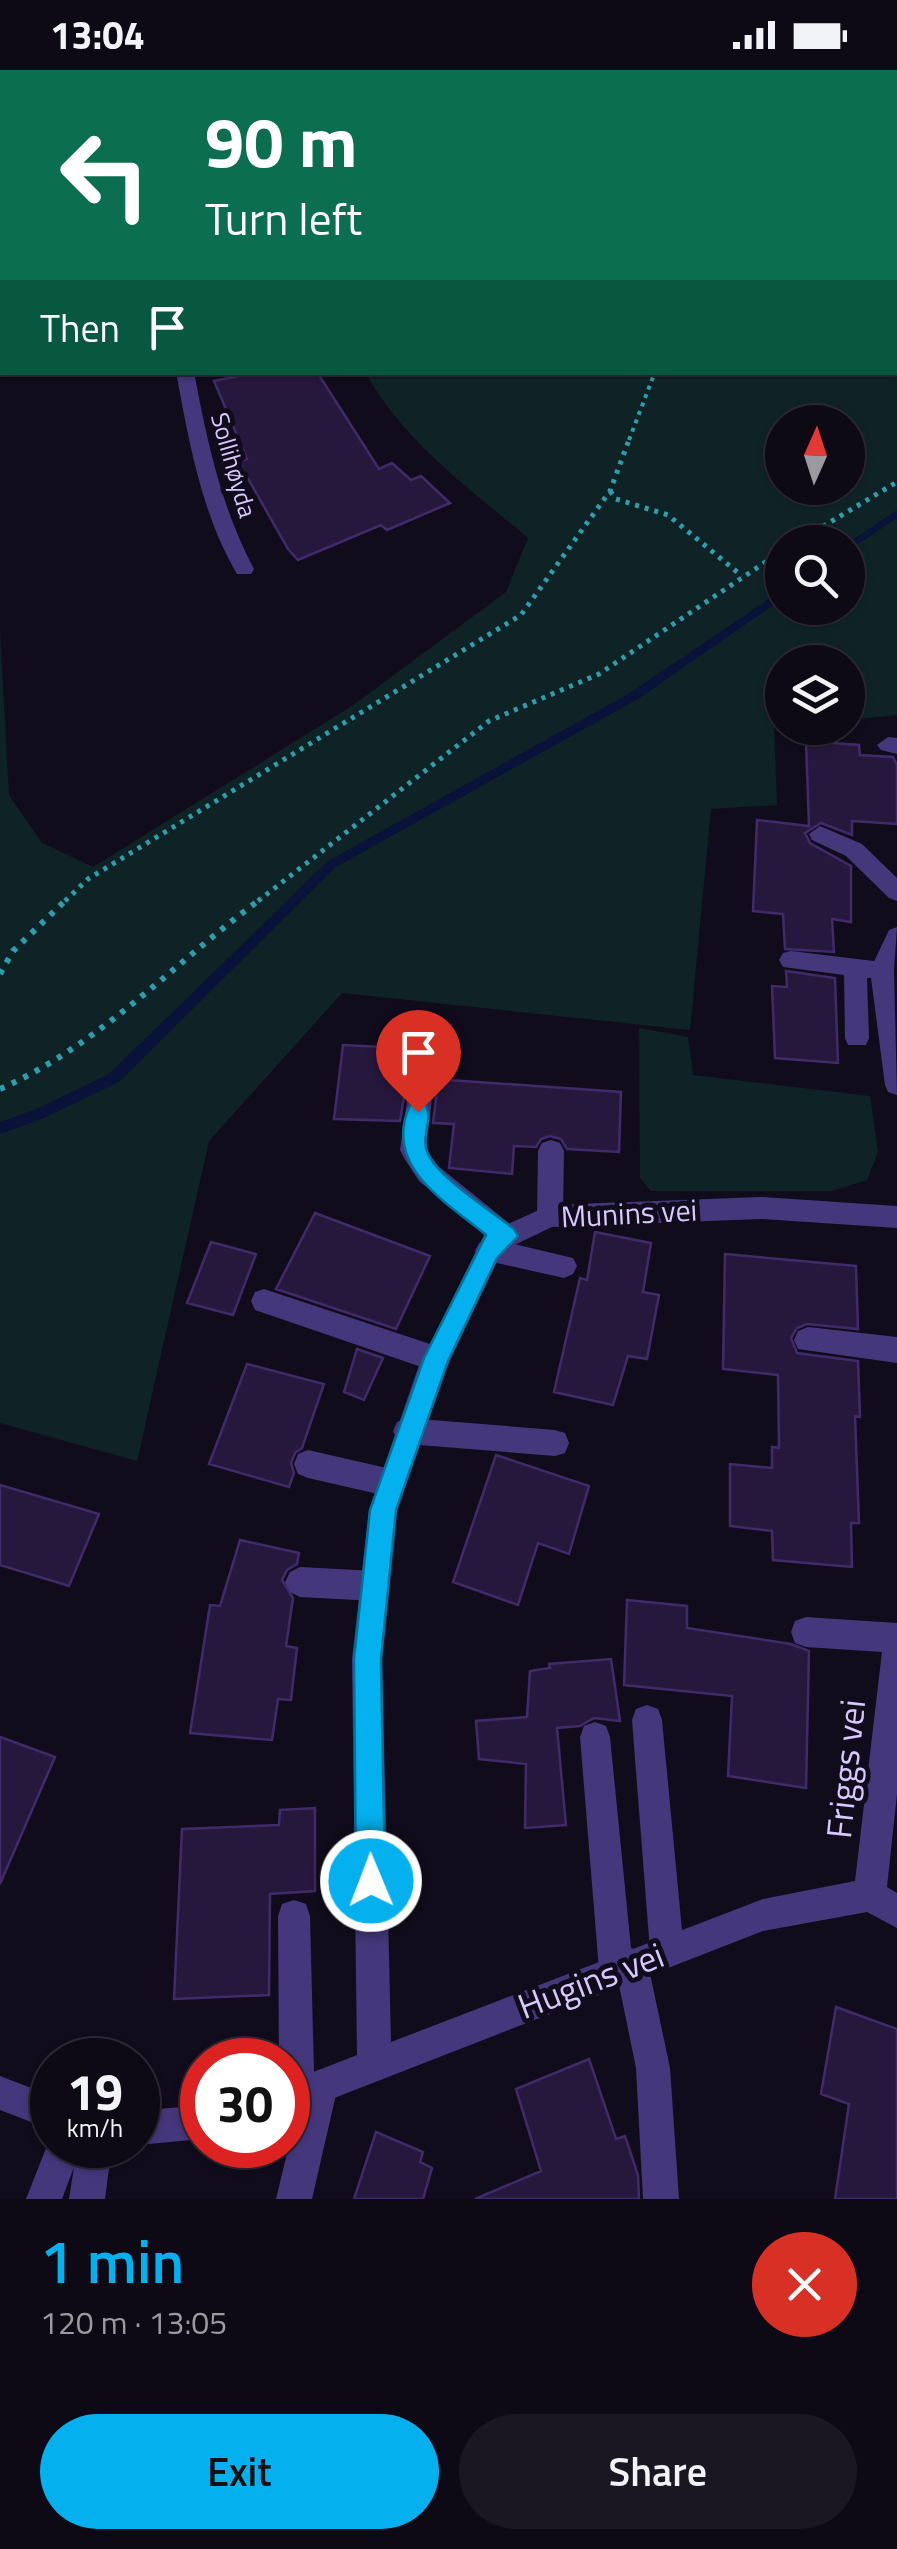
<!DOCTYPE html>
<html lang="en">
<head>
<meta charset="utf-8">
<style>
  :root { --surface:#0d0915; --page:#1b1722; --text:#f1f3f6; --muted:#9a9aa0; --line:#2d2a34; --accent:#04b0ee }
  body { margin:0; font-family:"Titillium Web",sans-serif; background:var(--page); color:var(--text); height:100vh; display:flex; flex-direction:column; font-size:38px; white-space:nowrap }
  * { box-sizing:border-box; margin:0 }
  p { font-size:32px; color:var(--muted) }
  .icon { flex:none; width:55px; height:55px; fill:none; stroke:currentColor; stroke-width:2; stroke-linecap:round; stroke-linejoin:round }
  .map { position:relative; height:2129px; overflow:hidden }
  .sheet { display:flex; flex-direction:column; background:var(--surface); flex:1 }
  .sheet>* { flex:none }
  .guide { position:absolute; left:0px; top:0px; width:898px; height:305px; box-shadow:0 2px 8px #0004,0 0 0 2px var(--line); background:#0b6e4f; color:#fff; overflow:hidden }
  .needle { width:65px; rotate:3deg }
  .controls { position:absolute; left:765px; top:335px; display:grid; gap:20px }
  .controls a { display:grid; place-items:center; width:100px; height:100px; border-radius:50%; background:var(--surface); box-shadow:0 2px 8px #0004,0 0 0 2px var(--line); font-size:50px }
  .speed { position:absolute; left:30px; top:1968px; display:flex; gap:20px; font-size:50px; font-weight:700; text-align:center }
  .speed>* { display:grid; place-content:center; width:130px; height:130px; border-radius:50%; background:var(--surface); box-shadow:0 2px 8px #0004,0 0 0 2px var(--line); line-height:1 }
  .speed small { font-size:25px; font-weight:400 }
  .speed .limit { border:15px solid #d22; background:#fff; color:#111 }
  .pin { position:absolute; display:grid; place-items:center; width:85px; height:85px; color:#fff; margin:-102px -42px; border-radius:50% 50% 50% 0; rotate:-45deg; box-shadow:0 0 10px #0007 }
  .pin .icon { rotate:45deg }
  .me { position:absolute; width:110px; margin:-55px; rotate:359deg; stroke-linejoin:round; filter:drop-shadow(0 0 8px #0008) }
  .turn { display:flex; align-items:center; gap:35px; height:210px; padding:0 40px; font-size:45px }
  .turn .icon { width:130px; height:130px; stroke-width:2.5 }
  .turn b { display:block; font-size:70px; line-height:85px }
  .then { display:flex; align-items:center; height:95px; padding:0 40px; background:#0003; gap:20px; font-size:38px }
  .round { display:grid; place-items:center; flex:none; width:105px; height:105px; border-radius:52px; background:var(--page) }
  .headline { display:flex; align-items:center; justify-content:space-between; height:170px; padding:0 40px }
  h1 { font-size:60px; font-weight:600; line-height:75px; color:var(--accent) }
  .button { display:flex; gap:20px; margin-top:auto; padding:20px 40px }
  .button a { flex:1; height:115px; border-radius:60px; background:var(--accent); color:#111; font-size:40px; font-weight:600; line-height:115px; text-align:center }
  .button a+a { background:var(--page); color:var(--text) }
  .status { display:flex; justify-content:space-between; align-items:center; height:70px; padding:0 50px; background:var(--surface); direction:ltr }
  .status svg { height:28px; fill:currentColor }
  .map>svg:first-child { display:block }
</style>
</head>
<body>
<div class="status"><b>13:04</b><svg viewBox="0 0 49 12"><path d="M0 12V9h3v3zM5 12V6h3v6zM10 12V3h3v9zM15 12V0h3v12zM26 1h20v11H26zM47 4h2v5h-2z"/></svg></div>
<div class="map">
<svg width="897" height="2129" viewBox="0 0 897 2129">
  <rect width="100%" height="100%" fill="#110c1c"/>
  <path fill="#0f2326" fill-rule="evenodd" d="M306,0H897V645L848,650V592H782V656L774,657L777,735L711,739L690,960L342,923L209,1071L137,1391L0,1353V561L9,725L42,773L93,797L352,636L506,522L528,468C470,419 403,371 366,303L895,302V2ZM782,352H848V418H782ZM782,472H848V538H782Z
    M639,958L688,967L693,1005L870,1026L878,1082L867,1110L832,1121H651L640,1108Z"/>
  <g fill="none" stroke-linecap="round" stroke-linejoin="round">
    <path fill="#091238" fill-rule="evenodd" d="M897,440V448L848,481V473Z
      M782,520V529L638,629L336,797L119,1012L44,1048L0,1064V1052L34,1040L109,1004L328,791L630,623Z"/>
  </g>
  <path fill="#26183d" stroke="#412a69" stroke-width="2.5" d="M259,302H317L379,399L392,393L411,410L421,406L450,433L387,460L381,455L298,490L288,479L238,391L247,389L214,311Z
    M806,671L859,675L860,685L893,687L897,695V754L852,751V765L821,753L805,763L810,773L851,796V852L832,849L834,882L785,879L783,844L753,841L757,750L809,756Z
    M786,901L835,908L838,993L775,988L772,916L787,917Z
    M404,954L451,955L449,1010L621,1022L619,1082L567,1079L561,1069L550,1066L541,1069L536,1077L514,1076L512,1104L449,1098L454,1054L433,1053L439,1004L435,996L424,990L413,993L408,1003L400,1051L334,1049L343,975L403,978Z
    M315,1143L430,1186L396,1259L276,1219Z
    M595,1162L651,1173L643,1222L659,1225L647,1289L628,1286L613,1335L554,1322L580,1208L587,1210Z
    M211,1172L256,1184L233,1245L187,1233Z
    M725,1184L856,1196L858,1259L807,1254L797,1258L791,1268L797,1283L858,1291L860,1347L855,1346L859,1453H851L852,1497L773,1490L772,1461L730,1456V1394L772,1398V1377L779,1378L778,1305L723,1299Z
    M357,1279L383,1288L364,1330L344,1322Z
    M247,1294L324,1314L302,1378L295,1383L291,1393L294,1403L289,1417L209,1394Z
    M496,1385L589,1416L569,1484L538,1473L518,1535L453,1512Z
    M0,1415L99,1444L69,1516L0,1495Z
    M240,1470L299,1483L297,1494L287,1500L282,1510L293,1528L286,1576L297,1578L291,1630L278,1629L272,1670L190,1663L210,1535L220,1536Z
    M627,1530L687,1536V1558L791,1574L809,1581L806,1718L728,1706L732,1626L624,1615Z
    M611,1589L620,1651L594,1648L580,1656L557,1658L566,1755L525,1758L526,1694L479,1689L476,1651L527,1647L530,1601L550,1598L549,1594Z
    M0,1667L55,1687L0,1814Z
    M315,1738V1821L270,1824L269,1925L174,1929L182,1759L279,1755L280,1740Z
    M836,1937L897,1959V2129H835L849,2034L821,2024Z
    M589,1989L616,2069L625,2066L638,2105L639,2129H475L541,2101L516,2019Z
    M376,2062L423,2082L420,2092L432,2098L423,2129H354Z"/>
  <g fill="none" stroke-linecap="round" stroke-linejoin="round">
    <path stroke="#2f9eac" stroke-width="4" stroke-dasharray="4 5" stroke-linecap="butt" d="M629,370L655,302"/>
    <path stroke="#2f9eac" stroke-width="5" stroke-dasharray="4 6" stroke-linecap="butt" d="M610,421L616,429L668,445L742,506
      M797,472L897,412
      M65,831L88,809L521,545L610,421L630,367
      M258,831L489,651L599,604L782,481"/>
    <path stroke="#2f9eac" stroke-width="6" stroke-dasharray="5 8" stroke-linecap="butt" d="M0,904L13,881L68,828
      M0,1019C100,975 175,892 262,828"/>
    <path fill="#45377b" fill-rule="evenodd" d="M888,667L897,668V684L881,680L877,675Z
      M820,756L862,774L897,808V831L889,828L846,786L812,770L809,764Z
      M791,881L890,893L894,900L890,907L867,908L869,968L866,975H848L845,968L844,905L783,897L779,890L783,883Z
      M423,994L432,997L435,1004L426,1078L437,1095L515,1158L519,1166L514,1174L573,1188L577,1196L573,1204L564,1208L479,1189L475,1181L479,1173L492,1170L419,1111L404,1088L400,1080L411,1004L414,997Z
      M551,1070L560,1073L564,1081L563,1146L559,1154L550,1157L541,1154L537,1146L538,1081L542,1073Z
      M264,1219L436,1276L446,1280L450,1289L446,1298L436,1302L255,1240L251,1231L255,1222Z
      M808,1257L897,1267V1293L798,1279L794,1270L798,1261Z
      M407,1348L555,1360L565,1363L569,1373L565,1383L555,1386L407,1374L397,1370L393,1361L397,1352Z
      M308,1380L391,1399L401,1403L405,1413L401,1423L391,1427L308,1408L298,1404L294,1394L298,1384Z
      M300,1497L375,1501L385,1506L390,1516L385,1526L375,1531L300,1527L290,1522L285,1512L290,1502Z
      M806,1547L897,1553V1583L806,1577L795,1573L791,1562L795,1551Z
      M647,1635L658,1639L662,1650L684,1881L679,1893L667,1898L655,1893L650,1881L632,1650L636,1639Z
      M595,1652L606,1656L610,1667L631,1878L643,1882L648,1894L670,1998L679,2129H643L636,1998L619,1915L604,1912L599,1900L580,1667L584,1656Z
      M294,1830L306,1834L310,1846L314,2002L321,1999L333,2004L338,2016L312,2129H276L297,2042L288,2038V1990H279L278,1846L282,1834Z
      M52,2063V2075H112L105,2129H69L74,2097L62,2129H26Z"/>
    <path fill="#45377b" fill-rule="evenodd" d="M176,302H194C207,371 221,437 254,499L251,504H237C201,443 189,371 176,302Z
      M897,857L894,900L897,1025L888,1022L885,1015L870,900L889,860Z
      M761,1127L897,1136V1158L761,1149L552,1157L502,1181L441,1309L397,1440L382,1589L391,1972L763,1829L855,1811L882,1582L886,1571L897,1567V1724L887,1817L897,1823V1858L867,1842L763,1861L288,2046V2012L357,1985L352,1589L369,1440L418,1298L484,1165L550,1135Z
      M0,2006L52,2026V2060L0,2040Z
      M202,2035V2069L138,2075H137L138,2041Z"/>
  </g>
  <path fill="#04b0ee" stroke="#03729b" stroke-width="2.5" d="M418,1032L426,1035C433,1050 421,1067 427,1081C435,1106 493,1142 514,1159L518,1166L497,1188L448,1291L396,1440L381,1589L385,1811L381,1822L371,1826L360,1822L356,1811L354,1589L370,1440L424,1288L486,1165C445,1131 382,1096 410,1035Z"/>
  <g text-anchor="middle" stroke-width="10" stroke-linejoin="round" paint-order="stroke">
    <g font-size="25" fill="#d7c8fe" stroke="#110c1c">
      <text transform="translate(234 395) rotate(74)" y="9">Sollihøyda</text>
    </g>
    <g font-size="30" fill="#d7c8fe" stroke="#110c1c">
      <text transform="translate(629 1144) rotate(-3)" y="10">Munins vei</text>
    </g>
    <g font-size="35" fill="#d7c8fe" stroke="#110c1c">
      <text transform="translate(846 1699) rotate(-84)" y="12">Friggs vei</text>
      <text transform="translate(591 1911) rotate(-21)" y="12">Hugins vei</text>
    </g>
  </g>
</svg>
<div class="controls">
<a><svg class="needle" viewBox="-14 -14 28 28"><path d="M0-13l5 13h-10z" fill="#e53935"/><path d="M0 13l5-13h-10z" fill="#9a9aa0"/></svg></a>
<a><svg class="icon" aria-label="search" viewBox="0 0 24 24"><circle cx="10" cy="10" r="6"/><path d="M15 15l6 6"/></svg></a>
<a><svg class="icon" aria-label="layers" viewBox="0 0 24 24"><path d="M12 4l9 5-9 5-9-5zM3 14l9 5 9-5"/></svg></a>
</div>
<div class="speed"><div>19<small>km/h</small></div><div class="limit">30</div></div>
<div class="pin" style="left:418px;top:1042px;background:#d93025"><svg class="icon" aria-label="arrive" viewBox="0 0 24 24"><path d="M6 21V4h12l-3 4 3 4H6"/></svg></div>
<svg class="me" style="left:371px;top:1811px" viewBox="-20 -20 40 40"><circle r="17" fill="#04b0ee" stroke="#fff" stroke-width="3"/><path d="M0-11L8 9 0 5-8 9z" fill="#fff"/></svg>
<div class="guide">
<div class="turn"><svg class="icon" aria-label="left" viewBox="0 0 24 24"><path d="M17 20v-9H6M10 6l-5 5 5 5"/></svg><div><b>90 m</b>Turn left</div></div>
<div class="then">Then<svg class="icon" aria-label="arrive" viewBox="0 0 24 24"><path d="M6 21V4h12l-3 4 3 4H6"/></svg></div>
</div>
</div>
<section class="sheet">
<div class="headline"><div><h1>1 min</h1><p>120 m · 13:05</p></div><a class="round" style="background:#d93025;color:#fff"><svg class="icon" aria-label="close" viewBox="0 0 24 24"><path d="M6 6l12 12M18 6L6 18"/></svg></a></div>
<div class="button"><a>Exit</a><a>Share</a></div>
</section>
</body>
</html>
